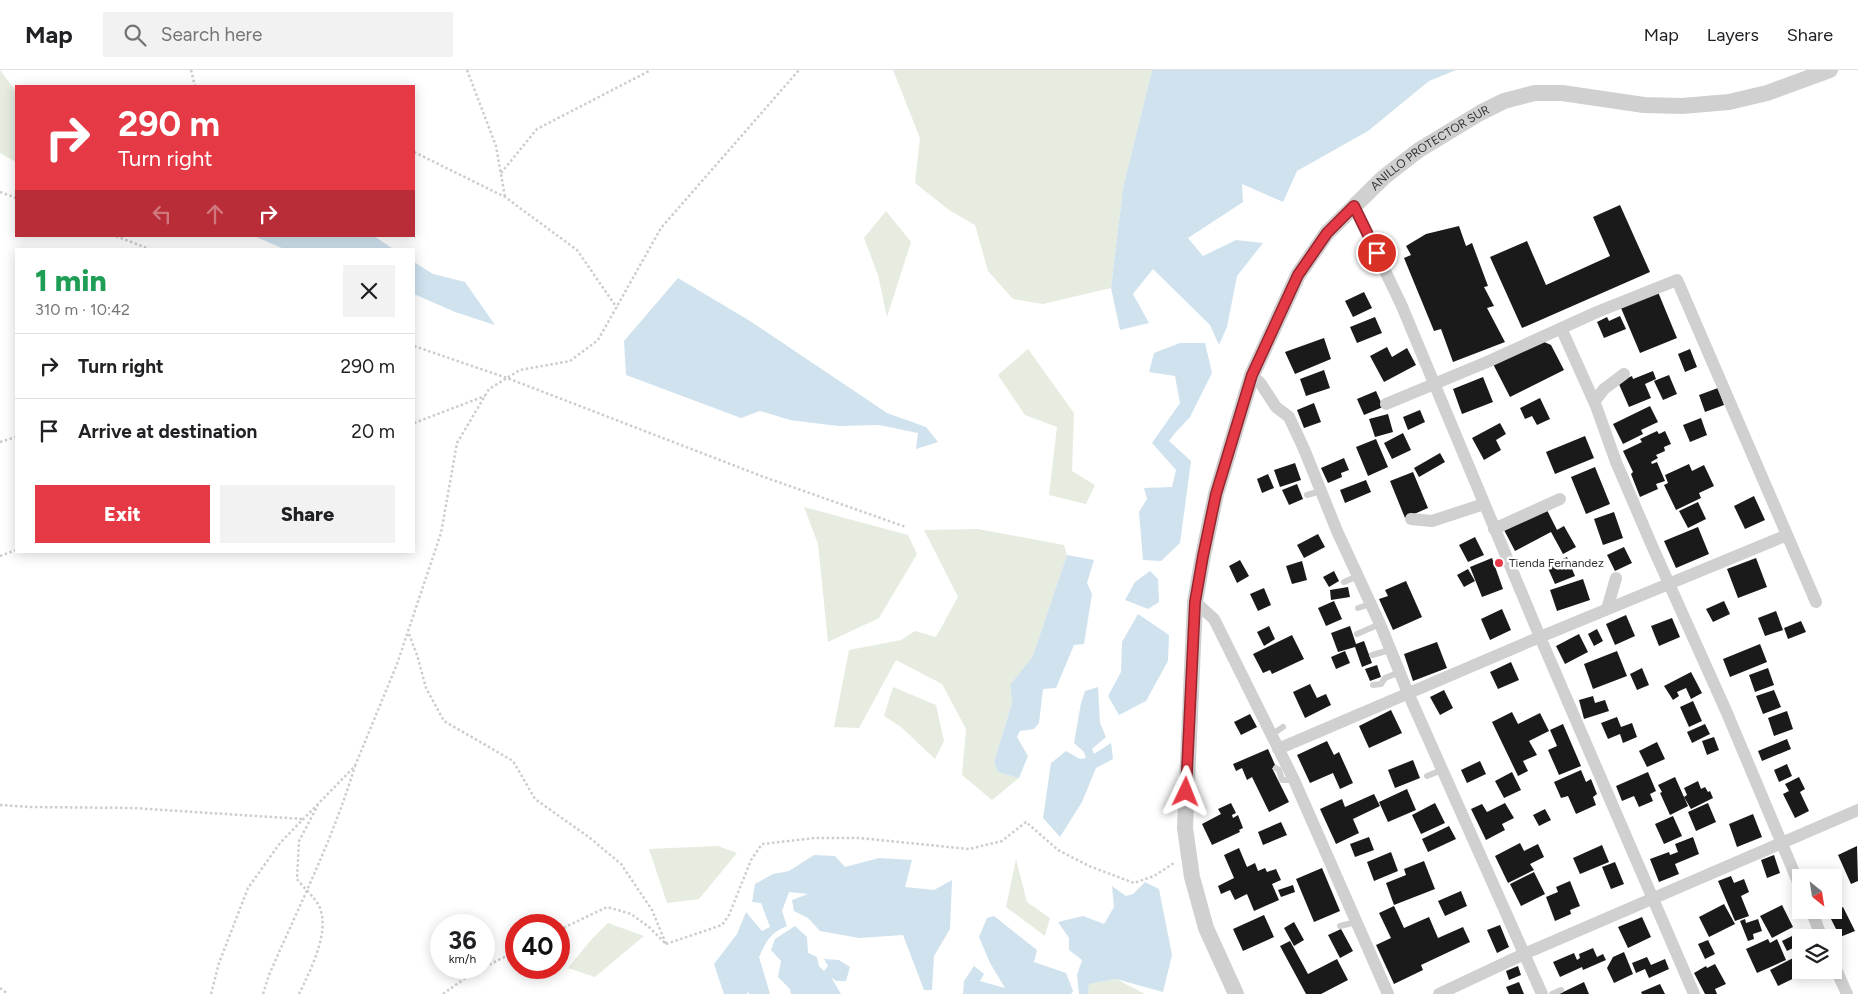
<!DOCTYPE html>
<html lang="en">
<head>
<meta charset="utf-8">
<style>
  :root { --surface:#fff; --page:#f2f2f2; --text:#202124; --muted:#757577; --line:#e0e0e0; --accent:#e63946 }
  body { margin:0; font-family:Figtree,sans-serif; background:var(--page); color:var(--text); height:100vh; display:flex; flex-direction:column; font-size:19px; white-space:nowrap }
  * { box-sizing:border-box; margin:0 }
  p { font-size:16px; color:var(--muted) }
  .icon { flex:none; width:28px; height:28px; fill:none; stroke:currentColor; stroke-width:2; stroke-linecap:round; stroke-linejoin:round }
  .map { position:relative; flex:1; overflow:hidden }
  .side { position:absolute; left:15px; top:178px; width:400px; height:305px; display:flex; flex-direction:column; background:var(--surface); border-radius:0px; box-shadow:0 2px 12px #0003 }
  .side>* { flex:none }
  .guide { position:absolute; left:15px; top:15px; width:400px; height:152px; border-radius:0px; box-shadow:0 2px 12px #0003; background:#e63946; color:#fff; overflow:hidden }
  .needle { width:32px; rotate:150deg }
  .buttons { position:absolute; left:1792px; top:799px; display:grid; gap:10px }
  .buttons a { display:grid; place-items:center; width:50px; height:50px; border-radius:0px; background:var(--surface); box-shadow:0 2px 12px #0003; font-size:25px }
  .speed { position:absolute; left:430px; top:844px; display:flex; gap:10px; font-size:25px; font-weight:700; text-align:center }
  .speed>* { display:grid; place-content:center; width:65px; height:65px; border-radius:50%; background:var(--surface); box-shadow:0 2px 12px #0003; line-height:1 }
  .speed small { font-size:12px; font-weight:400 }
  .speed .limit { border:8px solid #d22; background:#fff; color:#111 }
  .pin { position:absolute; display:grid; place-items:center; width:42px; height:42px; color:#fff; margin:-21px; border:2px solid #fff; border-radius:50%; box-shadow:0 1px 5px #0007 }
  .me { position:absolute; width:55px; margin:-28px; rotate:2deg; stroke-linejoin:round; filter:drop-shadow(0 0 4px #0008) }
  .turn { display:flex; align-items:center; gap:18px; height:105px; padding:0 20px; font-size:22px }
  .turn .icon { width:65px; height:65px; stroke-width:2.5 }
  .turn b { display:block; font-size:35px; line-height:42px }
  .lanes { display:flex; align-items:center; height:48px; padding:0 20px; background:#0003; justify-content:center; gap:25px; direction:ltr }
  .lanes .off { opacity:.35 }
  .round { display:grid; place-items:center; flex:none; width:52px; height:52px; border-radius:0px; background:var(--page) }
  .headline { display:flex; align-items:center; justify-content:space-between; height:85px; padding:0 20px }
  h1 { font-size:30px; font-weight:800; line-height:38px; color:#1e9e55 }
  .action { display:flex; gap:10px; margin-top:auto; padding:10px 20px }
  .action a { flex:1; height:58px; border-radius:0px; background:var(--accent); color:#fff; font-size:20px; font-weight:800; line-height:58px; text-align:center }
  .action a+a { background:var(--page); color:var(--text) }
  ul { padding:0; list-style:none }
  li { display:flex; align-items:center; gap:15px; height:65px; padding:0 20px; border-top:1px solid var(--line) }
  li div { flex:1 }
  li b { display:block; font-size:19px }
  li em { font-style:normal }
  header { display:flex; align-items:center; gap:30px; box-sizing:border-box; height:70px; padding:0 25px; background:var(--surface); border-bottom:1px solid var(--line) }
  header strong { font-size:24px }
  nav { display:flex; gap:28px; margin-inline-start:auto; font-size:18px }
  .search { width:350px; height:45px; background:var(--page); display:flex; align-items:center; gap:12px; box-sizing:border-box; padding:0 18px; border-radius:0px; color:var(--muted); font-size:19px }
  .map>svg:first-child { display:block }
</style>
</head>
<body>
<header>
<strong>Map</strong>
<div class="search"><svg class="icon" aria-label="search" viewBox="0 0 24 24"><circle cx="10" cy="10" r="6"/><path d="M15 15l6 6"/></svg>Search here</div>
<nav><a>Map</a><a>Layers</a><a>Share</a></nav>
</header>
<div class="map">
<svg width="1858" height="924" viewBox="0 0 1858 924">
  <rect width="100%" height="100%" fill="#fff"/>
  <path fill="#e6ecdf" d="M0,0L16,21V92L0,83Z
    M893,0H1152L1123,118L1111,218L1043,234L1013,229L988,201L975,155L949,140L915,113L920,68Z
    M886,141L911,172L887,247L878,205L864,168Z
    M1028,279L1074,343L1072,401L1095,415L1086,434L1049,425L1057,357L1025,345L998,305Z
    M804,437L908,465L917,484L879,548L828,572L818,474Z
    M978,459L1064,475L1067,485L1033,587L1010,615L1012,633L994,692L998,702L1019,708L992,730L962,705L966,659L942,614L896,590L859,658L834,657L849,580L901,570L915,561L936,567L958,527L924,460Z
    M893,617L936,635L944,671L935,689L901,657L884,646Z
    M718,776L737,783L699,829L667,833L649,779Z
    M1016,789L1027,832L1050,848L1045,866L1006,837Z
    M608,853L644,866L595,907L568,898L591,870Z
    M1116,909L1145,924H1088L1089,914Z"/>
  <path fill="#cfe2ee" d="M1152,0H1456L1429,11L1368,61L1297,101L1283,132L1242,114L1243,132L1188,168L1203,186L1236,170L1263,173L1237,206L1227,257L1219,275L1210,255L1153,199L1133,224L1149,253L1120,260L1111,218L1123,118Z
    M254,166H374L393,179H284Z
    M414,192L433,204L465,212L495,255L455,242L414,224Z
    M678,208L750,251L887,343L926,357L938,372L916,379L918,363L879,355L838,356L790,350L760,341L741,348L626,305L624,271Z
    M1180,273H1205L1212,303L1190,347L1175,363L1169,371L1191,391L1180,473L1161,491L1143,490L1139,442L1147,429L1144,418L1172,417L1176,400L1152,373L1180,333L1175,306L1149,302L1154,283Z
    M1067,485L1094,490L1087,513L1092,524L1084,574L1074,575L1056,618L1043,619L1039,653L1034,659L1020,661L1017,667L1028,686L1019,708L998,702L994,692L1012,633L1010,615L1033,586Z
    M1150,501L1158,509L1159,532L1148,539L1125,530L1135,512Z
    M1138,544L1169,565L1168,591L1146,631L1119,645L1108,626L1121,602L1122,572Z
    M1098,617L1100,653L1106,667L1092,679L1094,684L1111,673L1113,689L1096,698L1082,732L1060,767L1043,748L1051,693L1066,681L1080,689L1086,688L1084,682L1074,673L1081,633L1085,621Z
    M814,785L835,786L845,797L879,788L912,790L905,817L934,820L952,810L950,859L934,886L932,920H924L903,865L859,868L820,861L808,848L794,841L792,830L808,824L789,822L782,841L787,856C770,863 767,870 759,887L770,924H750L747,922V924H724L714,894L737,864L746,842L762,861L770,857L761,833L752,832L755,814L773,804L789,801Z
    M1145,812L1159,819L1172,885L1163,922L1116,909L1089,914L1088,924H1079L1077,905L1082,890L1069,880V868L1058,852L1083,846L1104,854L1114,837L1112,816L1126,826L1133,824Z
    M994,846L1037,880L1034,892L1066,903L1073,921L1071,924H963L964,911L974,896L984,904L980,911L1005,918L990,893L979,867L987,848Z
    M795,856L807,867L808,883L817,887L819,896L824,901L828,896L824,889L839,890L850,897L846,911H836L831,907L841,924H791L790,919L778,907L781,891L771,880L775,869Z"/>
  <path fill="#1a1a1a" d="M1620,135L1650,202L1522,258L1490,187L1527,171L1546,215L1610,186L1593,147Z
    M1459,156L1466,176L1472,173L1488,216L1484,217L1494,236L1487,238L1505,272L1453,292L1441,259L1434,261L1404,188L1411,185L1406,176L1426,164Z
    M1364,222L1372,238L1353,247L1345,231Z
    M1658,222L1677,268L1640,283L1621,238Z
    M1620,246L1626,259L1604,268L1597,252L1607,247L1609,251Z
    M1375,247L1382,263L1357,273L1350,257Z
    M1324,268L1331,289L1295,304L1285,282Z
    M1542,271L1551,275L1564,300L1510,327L1493,294Z
    M1387,277L1392,287L1407,278L1416,295L1384,312L1370,286Z
    M1690,279L1697,297L1685,302L1678,284Z
    M1324,300L1330,318L1306,326L1300,309Z
    M1653,301L1656,309L1645,314L1651,328L1629,337L1618,312L1632,306L1633,309Z
    M1669,305L1677,324L1663,330L1654,311Z
    M1483,307L1493,332L1462,344L1453,319Z
    M1718,318L1724,335L1705,342L1699,325Z
    M1376,321L1383,337L1364,345L1357,329Z
    M1540,328L1550,349L1537,355L1532,346L1525,349L1520,338Z
    M1314,333L1321,352L1304,358L1297,340Z
    M1650,336L1658,352L1641,360L1643,364L1623,374L1613,354Z
    M1420,340L1425,352L1408,360L1403,347Z
    M1388,344L1393,362L1375,367L1369,349Z
    M1701,348L1707,365L1690,372L1683,355Z
    M1500,353L1506,364L1496,370L1501,380L1484,390L1472,368Z
    M1657,361L1659,364L1665,361L1671,374L1664,377L1665,381L1656,385L1658,388L1651,392L1652,394L1657,392L1665,411L1656,414L1658,419L1640,427L1631,404L1633,402L1623,381L1642,372L1640,369Z
    M1403,363L1411,380L1392,389L1384,373Z
    M1585,366L1594,388L1555,404L1546,382Z
    M1376,369L1388,397L1368,406L1356,377Z
    M1440,383L1445,392L1419,407L1414,398Z
    M1344,388L1349,400L1341,403L1342,407L1328,413L1321,398Z
    M1295,393L1301,410L1280,417L1274,400Z
    M1689,394L1692,401L1704,395L1714,416L1699,423L1701,428L1676,440L1664,415L1668,413L1665,405Z
    M1595,397L1610,434L1586,444L1571,407Z
    M1413,402L1428,438L1405,448L1390,411Z
    M1268,404L1274,418L1262,423L1257,409Z
    M1366,410L1371,422L1345,433L1340,420Z
    M1297,414L1303,429L1289,435L1282,420Z
    M1754,426L1765,450L1745,459L1734,436Z
    M1698,432L1706,449L1688,458L1679,441Z
    M1546,438L1557,460L1564,456L1576,477L1563,484L1551,462L1515,481L1504,460Z
    M1614,442L1623,468L1603,475L1594,449Z
    M1698,457L1709,484L1676,498L1664,471Z
    M1318,464L1325,477L1304,488L1297,475Z
    M1475,467L1484,485L1468,492L1459,475Z
    M1624,477L1632,493L1615,501L1607,485Z
    M1567,487L1575,506L1555,514L1547,496Z
    M1492,488L1503,519L1482,527L1470,497Z
    M1756,488L1767,517L1738,528L1727,499Z
    M1240,490L1249,506L1237,513L1229,496Z
    M1302,491L1307,510L1292,514L1286,496Z
    M1468,499L1475,511L1464,517L1457,505Z
    M1334,501L1339,511L1329,517L1323,507Z
    M1583,509L1590,530L1557,541L1550,520Z
    M1406,511L1422,547L1393,560L1379,529L1388,526L1385,520Z
    M1348,517L1350,527L1331,530L1330,520Z
    M1264,518L1271,535L1258,541L1250,524Z
    M1334,531L1342,549L1326,556L1318,538Z
    M1724,531L1730,544L1713,552L1706,539Z
    M1502,539L1511,560L1490,570L1481,549Z
    M1776,541L1783,560L1765,566L1758,548Z
    M1626,545L1635,566L1615,575L1606,554Z
    M1672,548L1680,567L1659,576L1651,556Z
    M1801,551L1806,562L1788,569L1784,558Z
    M1269,556L1275,569L1264,576L1257,562Z
    M1350,556L1356,574L1364,571L1372,593L1362,597L1355,577L1338,582L1331,563Z
    M1597,559L1603,571L1594,576L1588,564Z
    M1579,564L1588,582L1565,594L1556,576Z
    M1292,565L1304,589L1272,604L1270,600L1263,603L1253,584Z
    M1437,572L1447,598L1413,611L1404,584Z
    M1760,574L1767,592L1730,607L1723,589Z
    M1345,581L1350,593L1336,599L1331,587Z
    M1617,581L1627,606L1593,619L1584,594Z
    M1511,592L1519,610L1498,619L1490,602Z
    M1377,595L1381,607L1370,611L1365,599Z
    M1642,598L1649,615L1637,620L1630,604Z
    M1768,598L1774,615L1755,622L1749,605Z
    M1691,602L1702,623L1691,629L1686,618L1677,622L1679,626L1673,630L1664,616Z
    M1310,614L1317,628L1326,624L1331,635L1305,648L1293,622Z
    M1444,620L1453,638L1440,645L1430,627Z
    M1774,620L1781,637L1763,644L1756,626Z
    M1593,626L1595,633L1605,630L1609,641L1584,649L1579,630Z
    M1693,631L1702,651L1689,657L1680,637Z
    M1391,640L1402,663L1369,678L1359,656Z
    M1787,641L1793,659L1774,666L1768,648Z
    M1512,642L1518,654L1540,643L1549,661L1529,671L1537,685L1523,691L1528,701L1518,706L1492,652Z
    M1250,644L1257,657L1241,665L1234,652Z
    M1617,647L1621,657L1632,653L1637,667L1623,673L1620,664L1608,669L1601,653Z
    M1563,654L1581,696L1559,705L1548,680L1557,676L1550,660Z
    M1705,654L1710,664L1692,673L1687,662Z
    M1714,667L1719,680L1707,685L1702,671Z
    M1787,669L1791,679L1762,691L1758,681Z
    M1327,671L1334,685L1339,682L1353,713L1340,719L1333,703L1310,713L1297,685Z
    M1657,672L1665,689L1647,697L1639,681Z
    M1268,679L1276,697L1272,698L1289,732L1269,742L1252,707L1247,710L1242,698L1236,701L1233,694Z
    M1413,690L1420,708L1395,718L1388,700Z
    M1480,691L1486,704L1467,713L1461,700Z
    M1787,694L1792,706L1779,712L1774,700Z
    M1581,700L1586,712L1591,709L1597,724L1593,727L1596,735L1576,744L1568,726L1561,728L1554,712Z
    M1512,702L1521,720L1504,728L1495,711Z
    M1648,702L1656,721L1650,724L1653,731L1639,737L1634,726L1622,731L1616,716Z
    M1675,707L1688,736L1670,745L1660,723L1662,722L1658,715Z
    M1799,707L1805,719L1800,722L1809,741L1795,748L1783,724L1789,721L1785,714Z
    M1698,711L1701,719L1705,717L1708,722L1710,721L1713,728L1691,739L1684,727L1687,725L1684,718Z
    M1407,719L1416,740L1388,752L1379,732Z
    M1374,724L1380,736L1353,749L1359,763L1336,774L1320,739L1342,729L1345,737Z
    M1231,733L1236,743L1232,745L1233,748L1238,745L1243,758L1239,760L1240,762L1212,775L1202,754L1221,744L1218,739Z
    M1435,733L1445,753L1421,764L1412,745Z
    M1505,733L1514,748L1502,754L1505,760L1486,770L1471,739L1482,734L1487,742Z
    M1708,733L1716,752L1696,761L1688,742Z
    M1545,739L1551,750L1539,756L1533,745Z
    M1753,744L1762,767L1737,777L1729,754Z
    M1673,746L1682,766L1664,774L1655,754Z
    M1281,752L1287,765L1263,775L1258,762Z
    M1449,756L1456,769L1428,782L1422,769Z
    M1369,767L1374,780L1355,787L1350,774Z
    M1693,767L1699,784L1675,794L1679,804L1659,812L1650,789L1669,782L1670,785L1678,782L1675,774Z
    M1520,773L1524,781L1538,774L1544,787L1530,794L1534,800L1508,813L1495,786Z
    M1602,775L1609,792L1580,804L1573,788Z
    M1857,776L1858,811L1851,814L1838,785Z
    M1239,778L1247,797L1255,793L1258,801L1265,798L1267,802L1276,799L1281,810L1272,814L1279,830L1254,841L1247,824L1235,830L1230,820L1221,824L1218,816L1234,808L1224,785Z
    M1391,782L1398,801L1374,811L1367,792Z
    M1774,785L1780,803L1767,808L1761,790Z
    M1424,791L1435,819L1394,835L1386,813L1406,805L1404,799Z
    M1615,792L1624,814L1611,819L1602,797Z
    M1322,798L1340,841L1314,852L1296,809Z
    M1534,802L1545,824L1521,836L1510,814Z
    M1731,806L1734,813L1744,809L1749,822L1741,826L1749,846L1735,851L1718,811Z
    M1570,811L1580,836L1570,840L1571,844L1555,851L1546,827L1558,822L1556,817Z
    M1293,815L1295,822L1281,827L1278,820Z
    M1461,821L1467,836L1445,846L1438,831Z
    M1724,834L1735,854L1709,867L1699,847Z
    M1782,835L1793,857L1772,868L1760,846Z
    M1394,836L1404,858L1429,847L1438,868L1463,857L1470,872L1421,895L1423,900L1394,914L1376,875L1391,868L1379,843Z
    M1843,837L1855,861L1840,867L1829,845Z
    M1264,845L1274,867L1243,881L1233,859Z
    M1642,847L1651,867L1628,878L1618,857Z
    M1745,849L1746,853L1758,849L1762,861L1753,864L1754,869L1748,871L1740,851Z
    M1294,852L1304,870L1294,876L1284,858Z
    M1500,855L1509,877L1497,883L1487,860Z
    M1341,859L1353,881L1340,888L1328,865Z
    M1798,863L1801,874L1787,881L1782,871Z
    M1768,869L1770,873L1777,869L1786,890L1757,903L1746,879Z
    M1708,870L1715,884L1705,889L1698,874Z
    M1290,871L1308,904L1337,889L1348,910L1321,924H1306L1280,876Z
    M1593,878L1597,887L1603,884L1606,890L1583,900L1582,897L1560,907L1553,892L1574,883L1577,890L1580,888L1579,884Z
    M1624,882L1633,904L1614,913L1607,898L1613,887Z
    M1801,884V900H1811L1778,916L1770,900Z
    M1647,887L1651,895L1665,889L1669,899L1649,908L1645,899L1636,903L1632,893Z
    M1715,894L1726,914L1715,919L1717,924H1705L1694,903L1706,896L1707,898Z
    M1518,896L1521,905L1509,910L1506,901Z
    M1519,912L1524,924H1509L1506,917Z
    M1584,912L1589,924H1559Z
    M1660,914L1665,924H1642L1641,922Z"/>
  <g fill="none" stroke-linecap="round" stroke-linejoin="round">
    <path stroke="#cdcdcd" stroke-width="2.5" stroke-dasharray="2.5 2.5" stroke-linecap="butt" d="M191,0L195,16
      M467,0L496,76L505,127
      M414,82L505,127L577,180L617,238
      M501,103L537,59L651,0
      M0,122L16,128
      M116,166L149,179
      M414,276L507,308L764,407L906,457
      M414,353L485,326
      M0,372L16,367
      M0,486L16,480
      M409,564L417,585L426,618L444,651L513,691L535,729L590,768L621,794L652,840L666,874
      M0,735L30,737L133,738L303,749
      M559,860L607,837L631,844L649,857L665,873
      M666,874L722,855L729,845L751,790L762,774L815,768H860L969,779L1002,771L1026,752L1058,780L1089,796L1134,813L1154,806L1174,793
      M0,918L8,924
      M211,924L219,893L248,818L280,773L355,696L397,594L441,463L457,373L489,319L520,300L570,291L598,270L661,158L799,0
      M263,924L269,905C299,836 333,769 355,696
      M299,924C310,901 331,861 319,836C316,829 303,817 297,809L299,771L318,735
      M443,924L471,904L516,881"/>
    <path stroke="#d0d0d0" stroke-width="6" d="M1307,425L1321,421
      M1344,512L1358,506
      M1358,538L1370,534
      M1357,564L1380,554
      M1372,585L1390,580
      M1373,615L1381,614L1385,608L1400,602
      M1271,665L1283,657
      M1276,698L1279,700L1282,710H1294
      M1427,706L1442,700
      M1340,856L1356,852
      M1552,924L1561,920"/>
    <path stroke="#d0d0d0" stroke-width="12" d="M1354,137L1401,234L1540,567L1694,924
      M1561,258L1596,336L1616,392L1653,478L1727,643L1801,819
      M1252,305L1261,314L1276,337L1289,347L1304,379L1337,461L1380,554L1408,623L1542,924
      M1594,332L1604,319L1624,304
      M1386,334L1487,292L1597,242L1677,210L1816,532
      M1411,449L1432,451L1484,434
      M1494,459L1560,429
      M1195,532L1214,549L1294,710L1388,924
      M1607,539L1616,508
      M1278,679L1540,567L1787,465
      M1811,840L1822,868
      M1834,895L1847,924
      M1439,924L1524,884L1858,740"/>
    <path stroke="#d0d0d0" stroke-width="16" id="s1" d="M1236,924L1206,858L1192,807L1185,758L1195,532L1203,486L1216,424L1252,305L1298,205L1327,163L1384,107L1419,80L1480,43L1504,31L1535,23H1562L1644,35L1682,36L1729,32L1767,23L1830,0"/>
  </g>
  <g fill="none" stroke-linecap="round" stroke-linejoin="round">
    <g stroke="#96252e" stroke-width="12">
      <path id="route" d="M1186,722L1195,532L1203,486L1216,424L1252,305L1298,205L1327,163L1354,136L1377,183"/>
    </g>
    <use href="#route" stroke="#e63946" stroke-width="9"/>
  </g>
  <circle fill="#e63946" stroke="#fff" stroke-width="2" cx="1499" cy="493" r="5"/>
  <g text-anchor="middle" stroke-width="5" stroke-linejoin="round" paint-order="stroke">
    <g font-size="12" fill="#333" stroke="#fff">
      <text dy="4" stroke="none"><textPath href="#s1" startOffset="931">ANILLO PROTECTOR SUR</textPath></text>
    </g>
    <g font-size="12" fill="#333" stroke="#fff" text-anchor="start">
      <text x="1509" y="497">Tienda Fernandez</text>
    </g>
  </g>
</svg>
<div class="buttons">
<a><svg class="needle" viewBox="-14 -14 28 28"><path d="M0-13l5 13h-10z" fill="#e53935"/><path d="M0 13l5-13h-10z" fill="#757577"/></svg></a>
<a><svg class="icon" aria-label="layers" viewBox="0 0 24 24"><path d="M12 4l9 5-9 5-9-5zM3 14l9 5 9-5"/></svg></a>
</div>
<div class="speed"><div>36<small>km/h</small></div><div class="limit">40</div></div>
<div class="pin" style="left:1377px;top:183px;background:#d93025"><svg class="icon" aria-label="arrive" viewBox="0 0 24 24"><path d="M6 21V4h12l-3 4 3 4H6"/></svg></div>
<svg class="me" style="left:1186px;top:722px" viewBox="-20 -20 40 40"><path d="M0-17L14 15 0 8-14 15z" fill="#e63946" stroke="#fff" stroke-width="4"/></svg>
<div class="guide">
<div class="turn"><svg class="icon" aria-label="right" viewBox="0 0 24 24"><path d="M7 20v-9h11M14 6l5 5-5 5"/></svg><div><b>290 m</b>Turn right</div></div>
<div class="lanes"><svg class="icon off" aria-label="left" viewBox="0 0 24 24"><path d="M17 20v-9H6M10 6l-5 5 5 5"/></svg><svg class="icon off" aria-label="ahead" viewBox="0 0 24 24"><path d="M12 20V5M6 11l6-6 6 6"/></svg><svg class="icon" aria-label="right" viewBox="0 0 24 24"><path d="M7 20v-9h11M14 6l5 5-5 5"/></svg></div>
</div>
<section class="side">
<div class="headline"><div><h1>1 min</h1><p>310 m · 10:42</p></div><a class="round"><svg class="icon" aria-label="close" viewBox="0 0 24 24"><path d="M6 6l12 12M18 6L6 18"/></svg></a></div>
<ul>
<li><svg class="icon" aria-label="right" viewBox="0 0 24 24"><path d="M7 20v-9h11M14 6l5 5-5 5"/></svg><div><b>Turn right</b></div><em>290 m</em></li>
<li><svg class="icon" aria-label="arrive" viewBox="0 0 24 24"><path d="M6 21V4h12l-3 4 3 4H6"/></svg><div><b>Arrive at destination</b></div><em>20 m</em></li>
</ul>
<div class="action"><a>Exit</a><a>Share</a></div>
</section>
</div>
</body>
</html>
